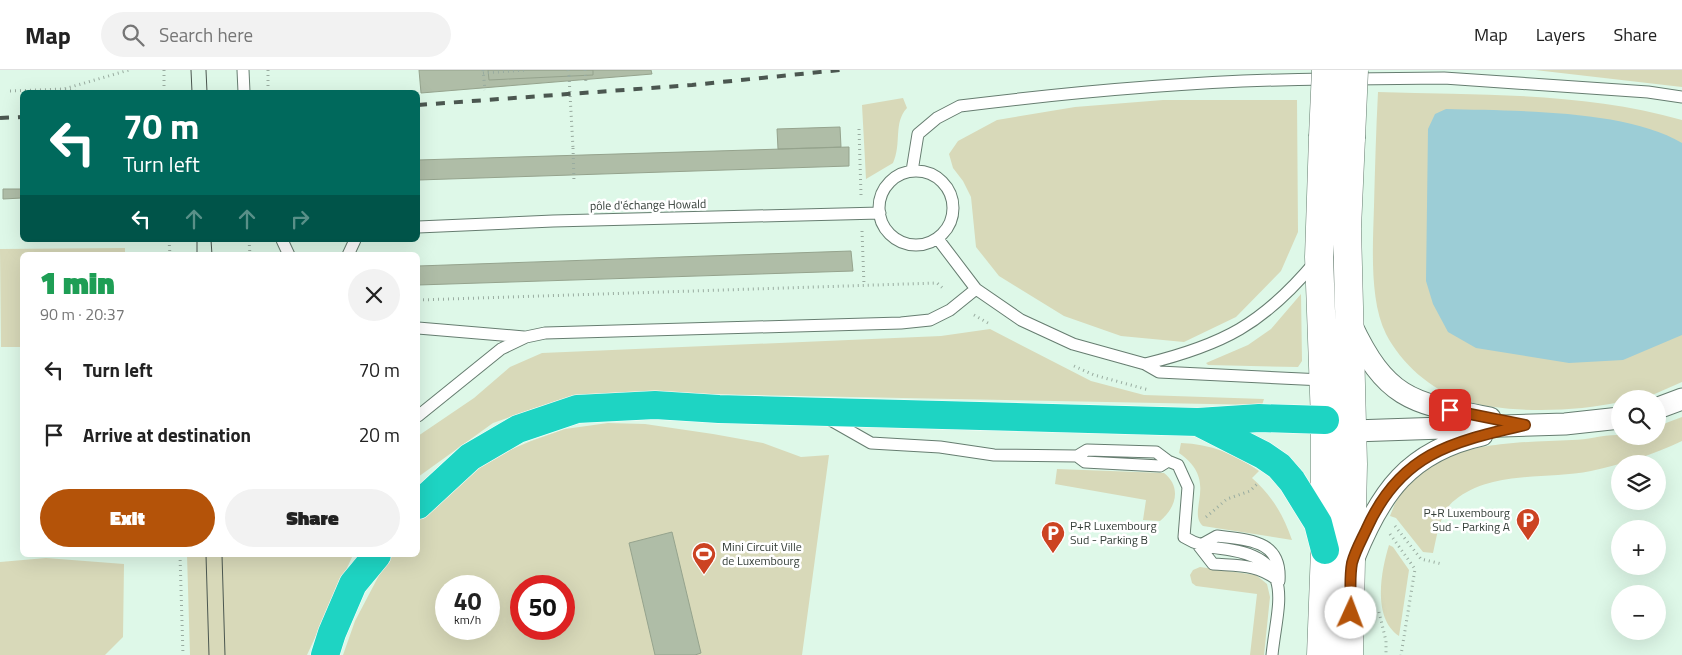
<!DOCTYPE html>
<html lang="en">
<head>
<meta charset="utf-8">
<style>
  :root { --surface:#fff; --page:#f2f2f2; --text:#222; --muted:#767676; --line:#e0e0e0; --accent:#b45309 }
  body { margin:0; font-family:"Titillium Web",sans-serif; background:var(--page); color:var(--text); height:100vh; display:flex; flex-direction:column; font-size:19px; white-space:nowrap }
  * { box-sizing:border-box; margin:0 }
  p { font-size:16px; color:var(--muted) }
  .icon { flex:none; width:28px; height:28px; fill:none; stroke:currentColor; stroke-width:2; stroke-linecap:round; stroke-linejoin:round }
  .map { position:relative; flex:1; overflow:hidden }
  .sheet { position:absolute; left:20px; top:182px; width:400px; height:305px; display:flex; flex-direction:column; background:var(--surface); border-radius:8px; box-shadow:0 5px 20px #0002 }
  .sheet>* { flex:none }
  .guide { position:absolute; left:20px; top:20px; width:400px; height:152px; border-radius:8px; box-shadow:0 5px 20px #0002; background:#00695c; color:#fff; overflow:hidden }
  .controls { position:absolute; left:1611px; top:320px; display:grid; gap:10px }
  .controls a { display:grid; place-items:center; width:55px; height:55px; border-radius:50%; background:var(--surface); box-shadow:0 5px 20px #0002; font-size:25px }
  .speed { position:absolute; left:435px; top:505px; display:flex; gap:10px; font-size:25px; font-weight:700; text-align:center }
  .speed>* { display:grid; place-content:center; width:65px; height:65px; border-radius:50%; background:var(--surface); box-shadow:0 5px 20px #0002; line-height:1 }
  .speed small { font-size:12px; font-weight:400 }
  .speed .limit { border:8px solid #d22; background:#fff; color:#111 }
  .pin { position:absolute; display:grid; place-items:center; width:42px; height:42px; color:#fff; margin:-21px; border-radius:10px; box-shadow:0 2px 8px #0006 }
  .me { position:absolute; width:55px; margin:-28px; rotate:2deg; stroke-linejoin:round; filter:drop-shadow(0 0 4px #0008) }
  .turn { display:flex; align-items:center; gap:18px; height:105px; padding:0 20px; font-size:22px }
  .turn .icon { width:65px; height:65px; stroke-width:2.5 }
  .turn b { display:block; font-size:35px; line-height:42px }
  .lanes { display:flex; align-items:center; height:48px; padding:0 20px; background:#0003; justify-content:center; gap:25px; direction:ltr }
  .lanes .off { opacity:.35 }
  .round { display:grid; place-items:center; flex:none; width:52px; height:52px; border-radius:26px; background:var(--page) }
  .overview { display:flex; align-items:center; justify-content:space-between; height:85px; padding:0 20px }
  h1 { font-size:30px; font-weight:800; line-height:38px; color:#1e9e55 }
  .cta { display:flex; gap:10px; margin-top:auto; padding:10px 20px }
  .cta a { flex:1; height:58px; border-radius:30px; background:var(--accent); color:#fff; font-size:20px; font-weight:800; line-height:58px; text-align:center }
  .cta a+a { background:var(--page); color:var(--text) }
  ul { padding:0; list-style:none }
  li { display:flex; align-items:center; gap:15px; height:65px; padding:0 20px }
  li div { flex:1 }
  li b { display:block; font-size:19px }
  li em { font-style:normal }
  header { display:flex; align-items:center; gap:30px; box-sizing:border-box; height:70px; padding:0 25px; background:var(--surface); border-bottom:1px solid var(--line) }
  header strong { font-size:24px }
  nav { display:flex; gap:28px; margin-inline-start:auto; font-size:18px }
  .search { width:350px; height:45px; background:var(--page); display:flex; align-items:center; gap:12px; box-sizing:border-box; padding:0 18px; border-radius:28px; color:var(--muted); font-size:19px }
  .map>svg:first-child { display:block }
</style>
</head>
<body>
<header>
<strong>Map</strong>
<div class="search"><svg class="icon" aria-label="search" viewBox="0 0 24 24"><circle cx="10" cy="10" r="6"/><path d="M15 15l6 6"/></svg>Search here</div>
<nav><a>Map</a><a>Layers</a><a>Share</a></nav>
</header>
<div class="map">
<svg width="1682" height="585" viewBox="0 0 1682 585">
  <rect width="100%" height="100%" fill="#def8e8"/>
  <path fill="#d8d9b9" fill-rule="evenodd" d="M1535,0H1682V17Z
    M1378,22C1479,25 1584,22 1682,50V312L1650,326L1620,329V332C1574,342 1507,344 1462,330C1431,320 1401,293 1386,264C1369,230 1373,174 1374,136C1375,98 1376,60 1378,22Z
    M903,28L907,38C893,53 902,73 893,93L866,109L862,35Z
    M1163,30H1297L1298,162L1281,201L1236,247L1184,272L1121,266L1064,246L999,206L976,177L971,127L963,111L953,98L949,84L958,71L997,50L1075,37Z
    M125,178V185H22V277H1L0,179Z
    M1301,224L1302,291L1298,297L1208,295L1206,293L1248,275L1271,259Z
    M990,259L1091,311L1144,325L1264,329L1262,335L651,323L575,326L535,338L493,353L418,407V366L474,328L510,297L542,283L941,266Z
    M1682,347V371C1653,385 1623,394 1591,401C1546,410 1493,400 1455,430C1440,441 1437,466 1433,483L1423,482L1396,448L1390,446C1417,370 1506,373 1572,370C1587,370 1602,365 1617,365C1627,365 1644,366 1658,366V356Z
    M608,353L645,354L713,364L763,373L801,387L829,385L802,585H343L355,551L387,490L390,485H418V449L422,443L482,392L531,371L565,359ZM446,516H489V559H446ZM521,516H564V559H521Z
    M1181,373C1211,374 1235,384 1259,401L1252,408C1272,426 1283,444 1292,470L1203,456C1186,441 1220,411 1179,383Z
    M1057,399L1164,403C1182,417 1176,438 1160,451L1143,450L1146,430L1055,414Z
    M1389,475L1393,477L1409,500L1399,566C1372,548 1381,501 1389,475Z
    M187,485H353L307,585H190Z
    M46,488L124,494L123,567L105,585H0V492Z
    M1200,497L1256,505L1267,514L1270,527L1264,585H1250L1257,524L1196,516L1192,513L1190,505L1193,500Z"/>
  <path fill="#9ccdd6" d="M1446,39C1512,41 1626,39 1682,73V265L1623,290L1569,293L1476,278L1448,262L1433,234L1426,211L1428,59L1435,44Z"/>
  <path fill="#afbda7" stroke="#95a38d" d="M419,0H651L652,4L421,23Z
    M488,0H593V5L489,10Z
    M840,57L841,77L778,79L777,59Z
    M849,77V96L418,110V90Z
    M3,119H22V128L3,129Z
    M851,181L853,201L418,215V196Z
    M672,462L701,583L695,585H655L629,473Z"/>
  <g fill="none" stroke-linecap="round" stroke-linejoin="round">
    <g stroke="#667d70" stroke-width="13">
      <path id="lane" d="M243,0L244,22
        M1352,9L1444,8L1648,22L1682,27
        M912,101L918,64L937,48L960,36C1081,21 1204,10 1326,9
        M879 138a37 37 0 1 1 74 0a37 37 0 1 1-74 0Z
        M418,157L553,151L880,143
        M938,169L976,219L1021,250L1073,274L1145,294L1159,302L1323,310
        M282,170L289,185
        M348,185L355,170
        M418,258L524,267
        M1145,294C1223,275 1263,254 1315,192
        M418,346L501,279L526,267L545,263L901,253L930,250L950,240L976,219
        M827,348L871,373L940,377L994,385L1077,386L1087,380L1156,382L1168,391L1178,395L1188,417L1184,467C1200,477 1213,477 1231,480C1297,491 1277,535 1272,585
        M1077,386L1085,392L1160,396L1168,391
        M1217,466C1247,470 1282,469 1279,511C1257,494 1240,496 1213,494L1199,476Z"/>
    </g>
    <g stroke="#667d70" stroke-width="23">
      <path id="street" d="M1351,254C1387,331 1413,333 1490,348
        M1658,338L1682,329
        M1353,361L1565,354L1620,348
        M1354,488C1380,423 1409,381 1482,365"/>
    </g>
    <g stroke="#667d70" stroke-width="29">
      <path id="secondary" d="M1321,585L1325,480V350L1319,187L1323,67
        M1349,585L1353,394L1347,158L1351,68"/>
    </g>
    <g stroke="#fff" stroke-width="29">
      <path id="highway" d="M1198,352L1263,385L1279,396L1292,411L1318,453L1325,480
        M418,435L470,387L518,359L577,339L655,335L719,339L1198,352L1259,348L1325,350
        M325,585L332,563L353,514L377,485"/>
    </g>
    <path stroke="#99aca0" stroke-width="3" stroke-dasharray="1 4" stroke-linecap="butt" d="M164,0V22
      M268,0V22
      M483,0L485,20
      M568,0L569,6
      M585,0L586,13
      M483,3L526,0
      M65,19L78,22
      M10,21L64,19L129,0
      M859,59L861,125
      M573,78L574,112
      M862,161L864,215
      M169,170L170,185
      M249,170L250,185
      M418,230L937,213L945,220
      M974,245L988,253
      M1074,296L1094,305L1149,320
      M1206,447L1227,429L1250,421L1258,413
      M1395,456L1421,489L1442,494
      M1390,464L1415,499L1401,585
      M180,485L183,585
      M1379,542L1386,571V585"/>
    <use href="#lane" stroke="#fff" stroke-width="11"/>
    <use href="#street" stroke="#fff" stroke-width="21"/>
    <use href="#secondary" stroke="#fff" stroke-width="28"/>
    <use href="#highway" stroke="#1ed4c3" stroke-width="28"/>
    <path stroke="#4b5750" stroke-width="1" d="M191,0L192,22
      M206,0L207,22
      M197,170V185
      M211,170L212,185
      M206,485L209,585
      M222,485L225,585"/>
    <path stroke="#4b5750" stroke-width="4" stroke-dasharray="9 9" stroke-linecap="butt" d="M418,35L692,15L840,0
      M0,48L22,47"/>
    <g stroke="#667d70" stroke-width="29" stroke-linecap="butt">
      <path id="secondary-bridge" d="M1323,67L1326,0
        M1351,68L1354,0"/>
    </g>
    <path stroke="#99aca0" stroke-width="3" stroke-dasharray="1 4" stroke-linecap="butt" d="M569,6L573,78"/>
    <use href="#secondary-bridge" stroke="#fff" stroke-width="28"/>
  </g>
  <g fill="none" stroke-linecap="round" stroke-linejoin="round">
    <g stroke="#753606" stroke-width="12">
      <path id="route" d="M1351,543C1351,527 1349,509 1352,493C1355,481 1362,469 1367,458C1401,383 1452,372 1525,355L1450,340"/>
    </g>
    <use href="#route" stroke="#b45309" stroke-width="9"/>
  </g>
  <defs>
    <g id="parking-pin" transform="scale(1.25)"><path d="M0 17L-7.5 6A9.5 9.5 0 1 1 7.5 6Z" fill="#cc4322" stroke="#fff"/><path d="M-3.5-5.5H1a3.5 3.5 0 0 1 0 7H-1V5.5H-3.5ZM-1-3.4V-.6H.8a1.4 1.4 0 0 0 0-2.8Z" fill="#fff"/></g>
    <g id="stadium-pin" transform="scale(1.25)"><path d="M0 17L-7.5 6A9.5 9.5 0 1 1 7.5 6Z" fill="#cc4322" stroke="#fff"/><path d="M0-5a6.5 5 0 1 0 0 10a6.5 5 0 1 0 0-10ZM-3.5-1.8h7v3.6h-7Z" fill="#fff"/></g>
  </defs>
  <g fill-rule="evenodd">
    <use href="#parking-pin" x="1528" y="450"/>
    <use href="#parking-pin" x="1053" y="463"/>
    <use href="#stadium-pin" x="704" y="484"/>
  </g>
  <g text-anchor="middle" stroke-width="5" stroke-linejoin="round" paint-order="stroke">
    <g font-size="12" fill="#353f39" stroke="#fff">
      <text transform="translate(648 135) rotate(-1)" y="4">pôle d'échange Howald</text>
    </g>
    <g font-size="12" fill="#353f39" stroke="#fff" text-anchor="start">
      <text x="1510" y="447" text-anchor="end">P+R Luxembourg<tspan x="1510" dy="14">Sud - Parking A</tspan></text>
      <text x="1070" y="460">P+R Luxembourg<tspan x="1070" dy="14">Sud - Parking B</tspan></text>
      <text x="722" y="481">Mini Circuit Ville<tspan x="722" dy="14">de Luxembourg</tspan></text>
    </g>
  </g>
</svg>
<div class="controls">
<a><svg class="icon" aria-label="search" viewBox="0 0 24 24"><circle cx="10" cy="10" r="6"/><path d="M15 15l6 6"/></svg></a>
<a><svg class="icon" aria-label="layers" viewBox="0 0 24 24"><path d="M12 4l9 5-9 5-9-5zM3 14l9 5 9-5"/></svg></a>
<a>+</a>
<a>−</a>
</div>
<div class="speed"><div>40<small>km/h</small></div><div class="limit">50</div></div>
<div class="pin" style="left:1450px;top:340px;background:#d93025"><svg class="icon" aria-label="arrive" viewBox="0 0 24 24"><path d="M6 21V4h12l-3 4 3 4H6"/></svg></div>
<svg class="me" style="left:1351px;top:543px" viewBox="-20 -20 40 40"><circle r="19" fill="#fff"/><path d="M0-13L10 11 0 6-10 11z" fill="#b45309"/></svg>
<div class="guide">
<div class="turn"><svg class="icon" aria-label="left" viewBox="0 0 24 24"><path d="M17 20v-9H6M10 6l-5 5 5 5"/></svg><div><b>70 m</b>Turn left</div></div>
<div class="lanes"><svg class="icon" aria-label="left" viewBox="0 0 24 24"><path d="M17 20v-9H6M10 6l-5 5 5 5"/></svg><svg class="icon off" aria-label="ahead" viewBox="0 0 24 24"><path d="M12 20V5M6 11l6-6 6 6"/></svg><svg class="icon off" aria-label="ahead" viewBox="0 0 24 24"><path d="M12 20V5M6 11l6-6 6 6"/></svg><svg class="icon off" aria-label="right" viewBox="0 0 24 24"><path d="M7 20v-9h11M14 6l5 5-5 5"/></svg></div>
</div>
<section class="sheet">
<div class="overview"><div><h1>1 min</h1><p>90 m · 20:37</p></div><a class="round"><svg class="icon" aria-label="close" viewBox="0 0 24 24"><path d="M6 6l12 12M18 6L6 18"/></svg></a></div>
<ul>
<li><svg class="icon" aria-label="left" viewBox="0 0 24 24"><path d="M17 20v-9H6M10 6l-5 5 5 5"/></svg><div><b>Turn left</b></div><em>70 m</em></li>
<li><svg class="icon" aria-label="arrive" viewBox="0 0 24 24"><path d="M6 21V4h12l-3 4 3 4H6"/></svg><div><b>Arrive at destination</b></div><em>20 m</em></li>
</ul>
<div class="cta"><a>Exit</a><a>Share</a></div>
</section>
</div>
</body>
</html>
